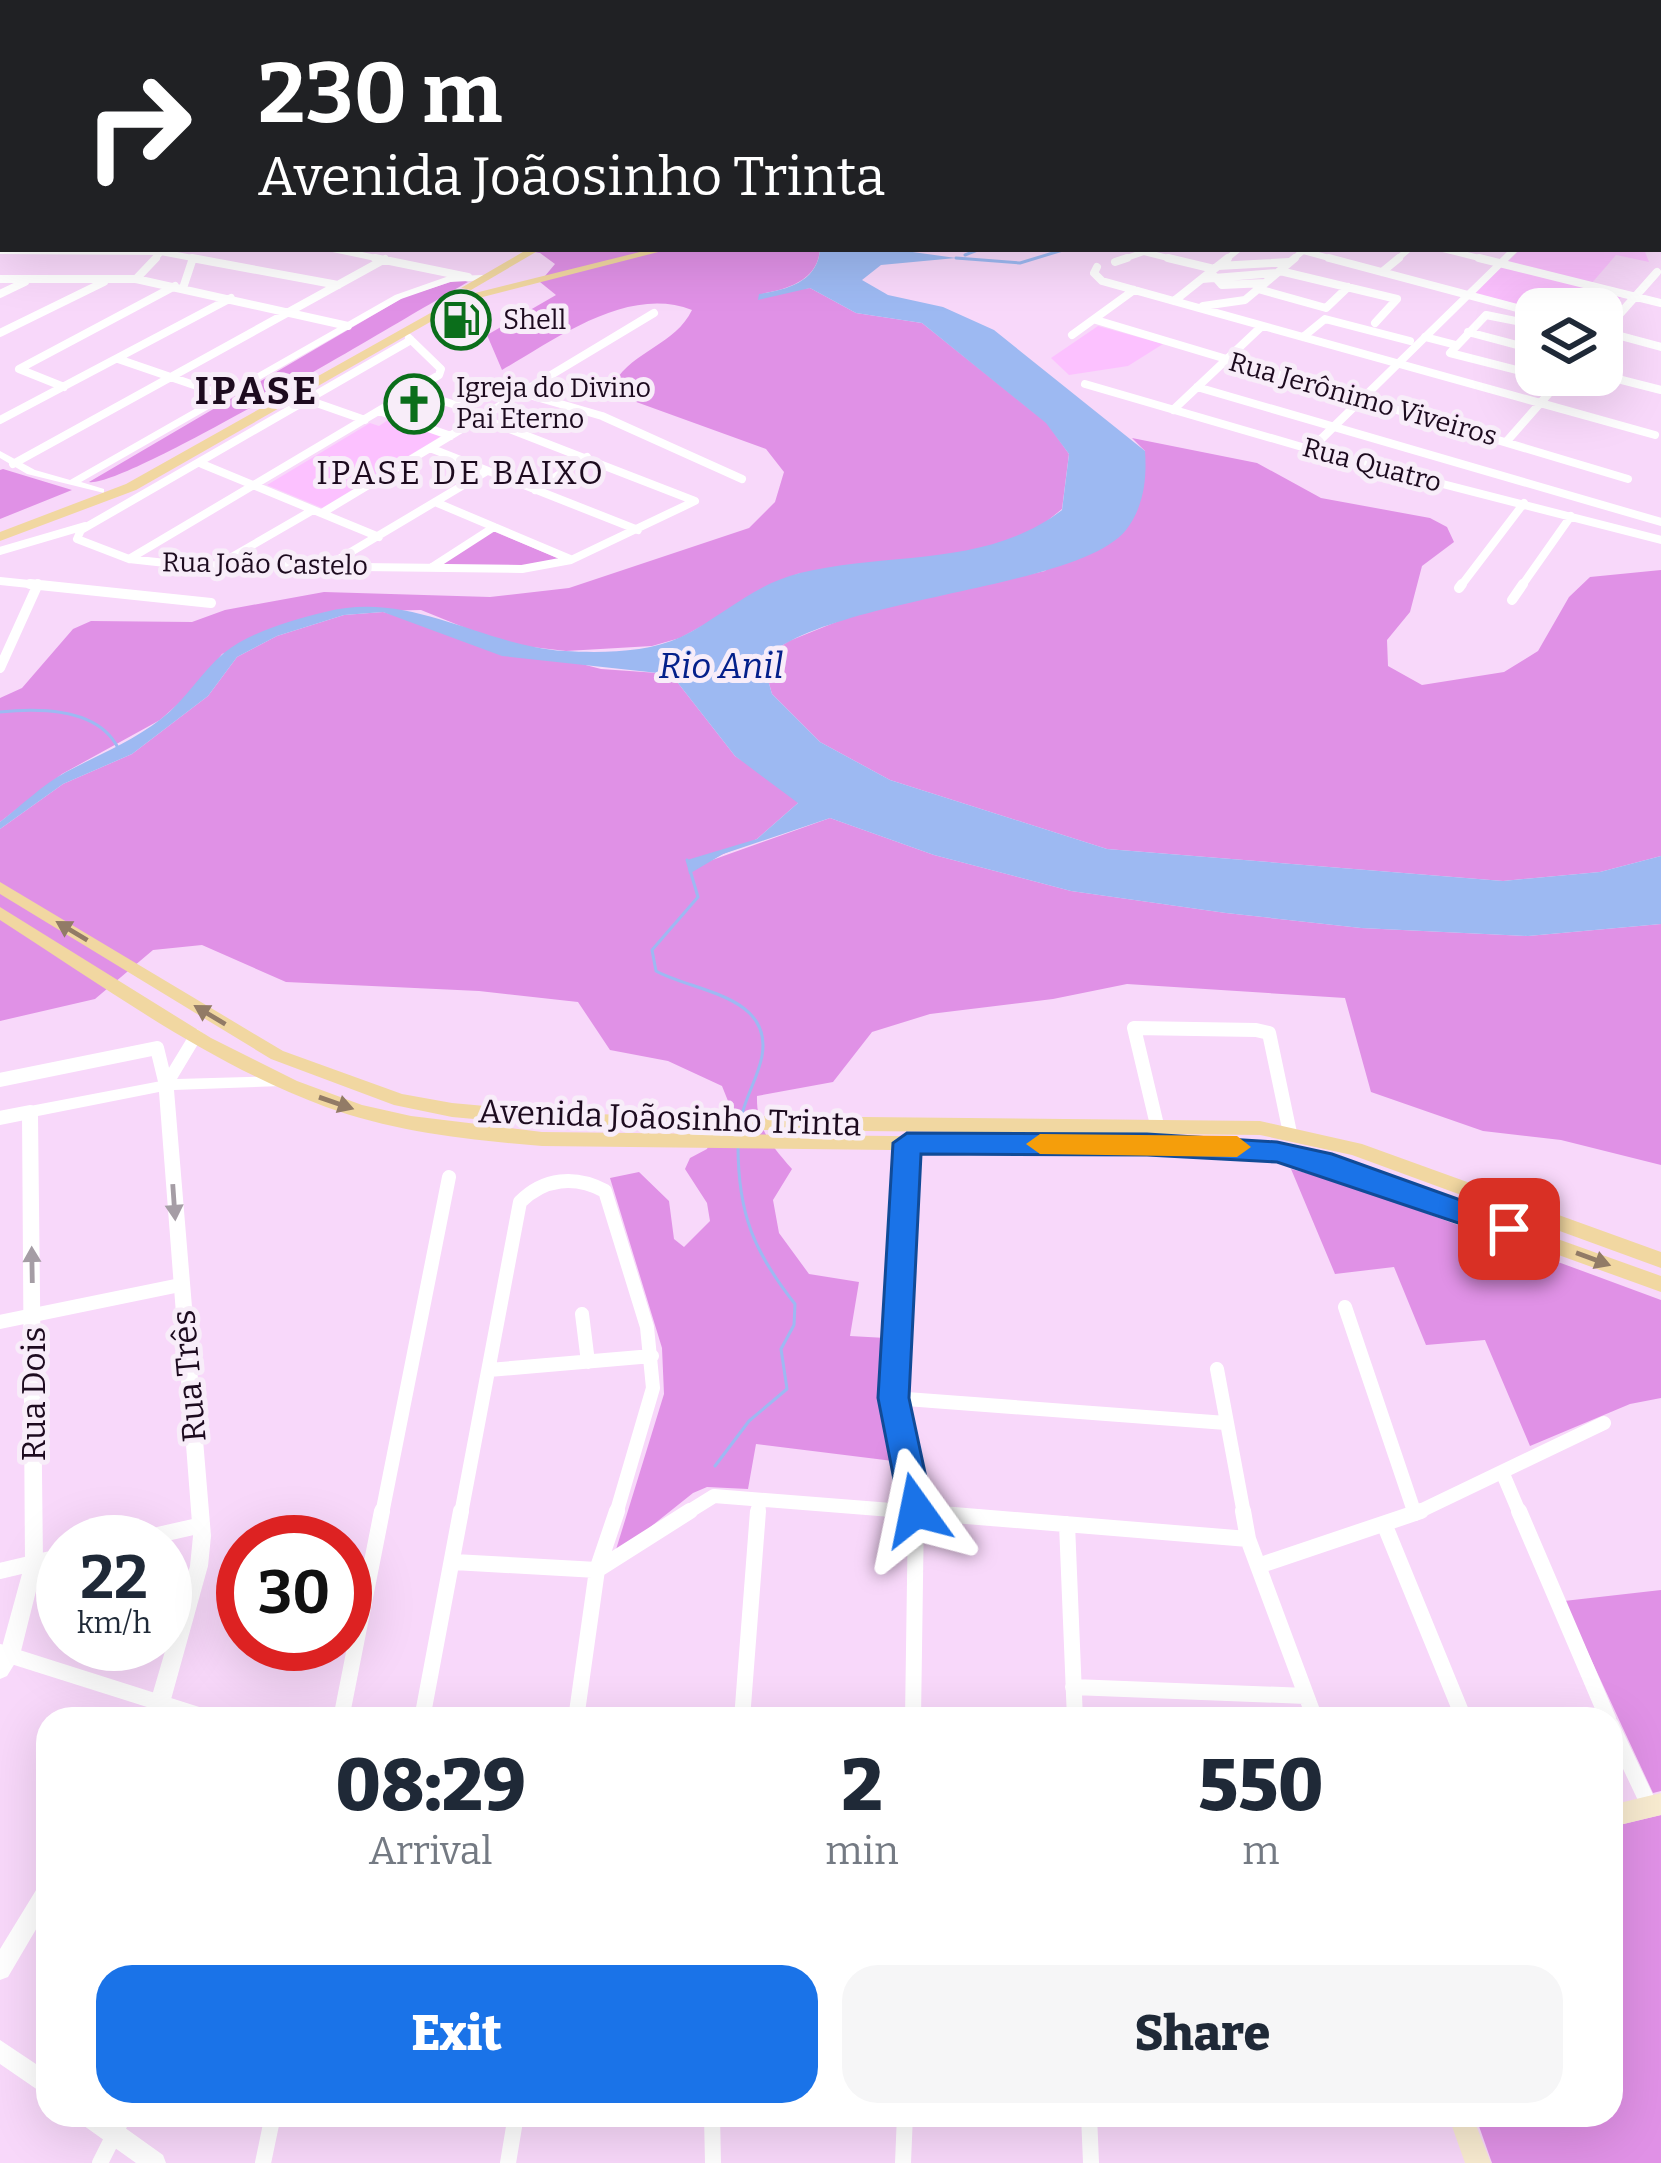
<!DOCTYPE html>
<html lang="en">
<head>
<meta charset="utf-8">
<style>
  :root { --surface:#fff; --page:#f6f6f7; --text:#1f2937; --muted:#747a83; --accent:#1a73e8 }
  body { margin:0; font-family:Bitter,serif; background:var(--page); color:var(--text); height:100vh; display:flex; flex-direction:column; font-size:45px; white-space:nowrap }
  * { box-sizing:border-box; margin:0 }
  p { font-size:39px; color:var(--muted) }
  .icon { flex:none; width:66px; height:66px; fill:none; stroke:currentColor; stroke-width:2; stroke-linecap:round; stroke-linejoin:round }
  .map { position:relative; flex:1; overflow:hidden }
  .drawer { position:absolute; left:36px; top:1707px; width:1587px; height:420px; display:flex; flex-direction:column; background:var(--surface); border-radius:36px; box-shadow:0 12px 48px #0002 }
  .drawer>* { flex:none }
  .guide { position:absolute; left:0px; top:0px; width:1662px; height:252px; box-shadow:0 12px 48px #0002; background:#202124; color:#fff; overflow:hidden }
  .fabs { position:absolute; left:1515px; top:288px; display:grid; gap:24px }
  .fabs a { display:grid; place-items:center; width:108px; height:108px; border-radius:24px; background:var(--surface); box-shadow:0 12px 48px #0002; font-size:60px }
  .speed { position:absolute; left:36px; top:1515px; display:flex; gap:24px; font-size:60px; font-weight:700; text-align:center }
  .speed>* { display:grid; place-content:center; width:156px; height:156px; border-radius:50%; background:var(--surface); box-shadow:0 12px 48px #0002; line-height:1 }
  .speed small { font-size:30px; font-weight:400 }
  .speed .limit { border:18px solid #d22; background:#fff; color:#111 }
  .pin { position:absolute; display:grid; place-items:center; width:102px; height:102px; color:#fff; margin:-51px; border-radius:24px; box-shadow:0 6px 18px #0006 }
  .me { position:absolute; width:132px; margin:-66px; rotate:348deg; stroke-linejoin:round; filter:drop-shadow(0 0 9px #0008) }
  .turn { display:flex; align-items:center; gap:42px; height:252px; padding:0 60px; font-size:54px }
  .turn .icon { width:156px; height:156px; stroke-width:2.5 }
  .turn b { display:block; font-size:84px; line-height:102px }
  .eta { display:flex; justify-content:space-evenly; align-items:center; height:204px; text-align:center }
  .eta b { font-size:72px; font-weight:800; line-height:84px }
  .cta { display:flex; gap:24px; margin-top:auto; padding:24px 60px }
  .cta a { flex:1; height:138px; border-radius:36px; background:var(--accent); color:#fff; font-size:48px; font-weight:800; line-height:138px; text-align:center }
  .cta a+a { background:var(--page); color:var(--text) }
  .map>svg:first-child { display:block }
</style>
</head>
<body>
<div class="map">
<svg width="1661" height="2163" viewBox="0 0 1661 2163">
  <rect width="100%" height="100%" fill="#f8d8fa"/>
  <path fill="#fcc1ff" d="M1521,249H1644L1649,262L1616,255L1591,284L1507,262Z
    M1502,266L1621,297L1602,322V309L1536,312L1474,295Z
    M1098,326L1163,344L1128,366L1069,375L1051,358Z
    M391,418L443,435L322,508L267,485L370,423L379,426Z"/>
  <path fill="#e091e6" d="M518,249H820C818,281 786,290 759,294L810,288L856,313L922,323L1047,423L1069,454L1062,509L1031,534L989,549L797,574L680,638L652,646L566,651L505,644L421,610L326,612L222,654L196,688L160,720L62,774L0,822V698L22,688L73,629L91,621L192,622L225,610L324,592L490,597L569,588L749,528L775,502L784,472L766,449L628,399L614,383C634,350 675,345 692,310C628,285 556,339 502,370L487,335L556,295L540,282L555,264L540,253Z
    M460,279L468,282C416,311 124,489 89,482L404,297Z
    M1132,438L1257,463L1321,498L1430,518L1447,527L1454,542L1422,566L1410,612L1387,640L1388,666L1422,685L1504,672L1538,651L1569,597L1590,577L1661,570V856L1600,872L1503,881L1107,849L890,780L820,742L772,694L766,673L775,650L789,641L866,610L1045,571L1145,451Z
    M0,470L3,469L72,490L0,519Z
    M493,531L562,560L523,566L441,565Z
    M383,612L601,669L658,673L678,683L735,756L796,796L798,803L757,839L701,864L830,818L934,855L1071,891L1226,913L1361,928L1528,936L1661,924V1165L1561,1140L1483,1131L1371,1092L1345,998L1127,984L1053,999L930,1014L872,1032L833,1082L757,1096C756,1128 772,1146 792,1169L773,1200L779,1233L809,1274L859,1282L850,1336L886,1338L880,1396L893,1461L756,1444L748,1489L707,1487L693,1493L614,1556L664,1394L662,1348L610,1178L639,1172L669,1201L674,1239L684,1247L710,1221L707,1203L685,1169L690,1158L707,1149L728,1101L722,1086L668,1061L610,1050L578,1002L479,991L286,982L202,945L153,950L95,999L0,1021V829L63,784L132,754L208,696L237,657L277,636L344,615Z
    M1291,1169L1347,1184L1661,1300V1398L1630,1404L1530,1446L1485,1340L1426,1345L1394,1267L1335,1274Z
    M1661,1590V1791L1653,1793L1564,1601Z
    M1661,1815V2163H1492L1475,2115H1611V1827Z"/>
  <path fill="#9db9f2" d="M820,249H891L956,258L881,265L862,280L888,295L943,307L994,330L1145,451C1147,478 1144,507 1126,530C1080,587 856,595 775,650L766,673L772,694L820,742L890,780L1107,849L1503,881L1600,872L1661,856V924L1528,936L1361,928L1226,913L1071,891L934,855L830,818L723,854L689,874L687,860L757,839L798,803L735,756L678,683L658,673L502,656L383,612L344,615L277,636L237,657L208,696L132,754L63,784L0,829V822C21,806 42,785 66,772C98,755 131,742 161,719C186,700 201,672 224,653C249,632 293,620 325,612C412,590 479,645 564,651C600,653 647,653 681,637C723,616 752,585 800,573C890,551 986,568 1062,510L1069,454L1046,423L922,323L856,313L810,288L758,300L759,294C786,290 818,282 820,249Z"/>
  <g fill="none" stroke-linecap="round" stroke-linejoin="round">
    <path stroke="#9db9f2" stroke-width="3" d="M965,255L980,249
      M956,258L1020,263L1066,249
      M0,712C40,708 98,708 118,748
      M687,860L698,897L652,950L656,971C694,992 773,995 762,1056C758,1078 745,1097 741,1119
      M715,1466L749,1421L787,1389L781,1349L794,1325L795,1304C754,1252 738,1214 738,1146"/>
    <path stroke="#fff" stroke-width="6" d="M124,0L134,3
      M237,0L246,3
      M490,0L502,3
      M793,0L806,3
      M900,0L913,3
      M1186,0L1198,3
      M1249,0L1271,3
      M1297,0L1321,3
      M1621,0L1636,3
      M16,3H30
      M152,3L161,0
      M309,3L320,0
      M547,3L554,0
      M867,3L873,0
      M1443,3L1447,0
      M333,249L390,261
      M1296,249L1340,261
      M1443,249L1491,261
      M0,251L161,252L208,261
      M153,261L164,249
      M1118,261L1144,252L1180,261
      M1224,261L1239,249
      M1291,261L1303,251
      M1395,261L1409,249"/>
    <path stroke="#fff" stroke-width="8" d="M192,258L338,285
      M375,258L468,277
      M1168,258L1214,269
      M1329,258L1536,313
      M1479,258L1661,303
      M1115,262L1127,258
      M1218,266L1289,262
      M1097,267L1094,273L1102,281L1655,435
      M1280,271L1397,299L1375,323
      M1382,272L1399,258
      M1215,277L1222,285L1265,283
      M0,279H136L348,326
      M136,279L156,258
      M1202,279L1276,273
      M183,288L193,258
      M1258,289L1326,308L1348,287
      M0,294L25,282
      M1174,301L1228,258
      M1203,306L1245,300L1295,258
      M1096,320L1628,479
      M1536,325L1486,315L1450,353L1536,375
      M1602,331L1661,347
      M1468,332L1536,350
      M0,333L104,282
      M1602,334L1657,272
      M1072,335L1134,290
      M1303,337L1325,319L1410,341
      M1425,337L1456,345
      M411,340L81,530L77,539L129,559L184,565L522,569L571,560L695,501L481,418
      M118,359L226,396
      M1602,375L1661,390
      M1085,384L1302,447
      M64,387L19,369L175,286
      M1197,387L1661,522
      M411,391L462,407
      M519,392L602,416L742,479
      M305,399L365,420
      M1173,410L1262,326
      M379,411L451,436
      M0,420L231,298
      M1507,441L1565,375
      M430,448L638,530
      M1310,450L1661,540
      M13,464L385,259
      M202,464L379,537
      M535,490L587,457
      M435,502L570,559
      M322,513L654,313
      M0,551L85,526
      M129,559L439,375L441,369L409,338
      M218,565L313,510
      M329,565L487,471
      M432,567L494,527
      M0,581L58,587
      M1460,587L1524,503
      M1521,587L1571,516"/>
    <path stroke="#fff" stroke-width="10" d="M30,584L211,603
      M1459,588L1462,584
      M1512,600L1523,584
      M0,668L38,584"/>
    <path stroke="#fff" stroke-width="14" d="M0,1080L157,1048L166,1085
      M0,1118L30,1112
      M1157,1125L1134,1028L1256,1030L1269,1033L1290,1133
      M907,1143L893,1398L916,1514
      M1345,1307L1415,1514
      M582,1314L588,1362
      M0,1322L180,1285
      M1217,1369L1244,1514
      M489,1370L652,1356
      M893,1398L1226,1423
      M1503,1474L1520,1514
      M382,1514L449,1177
      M461,1514L520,1202C544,1178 575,1175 605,1191L647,1327L653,1388L616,1514
      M685,1514L714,1496L942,1514
      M758,1514L759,1500
      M1414,1514L1604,1423"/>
    <path stroke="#fff" stroke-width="16" d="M905,1511L1248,1539
      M1243,1511L1248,1539L1315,1719
      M1519,1511L1608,1719
      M1067,1524L1075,1719
      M1385,1526L1464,1719
      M127,1542L202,1525
      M454,1562L597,1570L690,1511
      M1258,1566L1421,1511
      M0,1571L63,1556
      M0,1652L211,1719
      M1073,1687L1306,1696
      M341,1719L382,1511
      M422,1719L461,1511
      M576,1719L597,1570L617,1511
      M742,1719L758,1511
      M913,1719L916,1511
      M1611,1725L1650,1807
      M712,2115L713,2163
      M1089,2115L1091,2163
      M100,2163L124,2115
      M263,2163L273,2115
      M508,2163L516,2115
      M903,2163L905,2115"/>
    <path fill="#fff" fill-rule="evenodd" d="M329,0H340L346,3H335Z
      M387,0H398L393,3H382Z
      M418,0H428L423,3H413Z
      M1659,24H1661V28H1659Z
      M1510,249H1520L1314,452L1298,449V445L1308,446Z
      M484,275L487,276V280L450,282L401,299L81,482L104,489V493L27,474L0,458V451L35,470L70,480L395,295L449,276Z
      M197,1029L204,1034L177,1079L281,1076L288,1081L281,1086L174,1090L211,1536L208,1566L170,1703L161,1719H140L151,1699L190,1566L193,1536L159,1092L38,1116L43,1563L20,1655L7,1676L0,1679V1654L25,1563L22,1112L30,1106L161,1081L192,1030Z
      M48,1879V1909L8,1977L0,1980V1949L41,1882Z
      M0,2040L48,2072V2097L0,2064Z
      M77,2115H107L163,2155L166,2163H136L80,2123Z"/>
    <path fill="#f8ebd0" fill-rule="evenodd" d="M964,0H974L971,3H961Z
      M1661,1793V1815L1611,1827V1805Z
      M1448,2115H1472L1491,2163H1465Z"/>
    <path fill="#f1d7a1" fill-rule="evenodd" d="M1659,201H1661V208H1659Z
      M528,249H541L471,290L461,288Z
      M652,249H670L467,301L136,490L0,541V532L126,484L459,297Z
      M0,882L283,1051L402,1094L452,1103L572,1114L1260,1121L1362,1144L1661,1252V1268L1352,1155L1260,1135L572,1128L452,1117L394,1105L271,1059L0,894Z
      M0,907L211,1038L297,1081L362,1105L411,1116L542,1132L1236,1140L1329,1157L1661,1276V1292L1320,1169L1236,1154L542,1146C469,1140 395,1132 326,1107C207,1063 105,987 0,920Z"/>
  </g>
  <defs><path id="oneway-solid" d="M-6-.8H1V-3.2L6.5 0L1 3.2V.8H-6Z" transform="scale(3)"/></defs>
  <g fill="#927b66">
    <use href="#oneway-solid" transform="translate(72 931) rotate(-149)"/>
    <use href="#oneway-solid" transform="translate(210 1015) rotate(-149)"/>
    <use href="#oneway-solid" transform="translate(336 1103) rotate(19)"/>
    <use href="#oneway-solid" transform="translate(1593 1259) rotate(20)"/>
  </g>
  <g fill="#a59da5">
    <use href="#oneway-solid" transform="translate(174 1202) rotate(86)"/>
    <use href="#oneway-solid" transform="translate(32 1265) rotate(-91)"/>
  </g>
  <path fill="#1a73e8" stroke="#114b97" stroke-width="3" d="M907,1133L1147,1134L1277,1142L1332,1154L1519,1221L1523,1229L1509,1240L1277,1162L1147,1155L921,1154L909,1398L933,1510L928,1521H905L900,1510L878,1398L893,1143Z"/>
  <path fill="#f59e0b" d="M1040,1134L1237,1136L1251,1147L1237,1157L1040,1154L1026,1144Z"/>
  <defs>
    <g id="fuel-ring" transform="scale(3)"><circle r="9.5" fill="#f8edf9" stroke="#0b6e1b" stroke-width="1.5"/><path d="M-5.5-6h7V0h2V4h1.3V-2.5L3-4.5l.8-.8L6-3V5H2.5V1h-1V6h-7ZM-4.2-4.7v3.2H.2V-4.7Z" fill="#0b6e1b"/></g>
    <g id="church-ring" transform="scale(3)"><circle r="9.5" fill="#f8edf9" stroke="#0b6e1b" stroke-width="1.5"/><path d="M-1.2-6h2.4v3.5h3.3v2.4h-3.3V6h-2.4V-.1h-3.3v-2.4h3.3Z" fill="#0b6e1b"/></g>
  </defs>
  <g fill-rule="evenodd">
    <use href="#fuel-ring" x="461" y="320"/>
    <use href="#church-ring" x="414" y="404"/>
  </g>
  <g text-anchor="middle" stroke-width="10" stroke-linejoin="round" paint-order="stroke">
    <g font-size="27" fill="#1d0b1f" stroke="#f8edf9" text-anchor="start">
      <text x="503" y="329">Shell</text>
      <text x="456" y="397">Igreja do Divino<tspan x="456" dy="31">Pai Eterno</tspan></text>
    </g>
    <g font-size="27" fill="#1d0b1f" stroke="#f8edf9">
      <text transform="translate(1363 399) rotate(16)" y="9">Rua Jerônimo Viveiros</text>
      <text transform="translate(1372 465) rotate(15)" y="9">Rua Quatro</text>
      <text transform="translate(265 564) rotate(1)" y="9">Rua João Castelo</text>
    </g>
    <g font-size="33" letter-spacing="3" fill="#1d0b1f" stroke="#f8edf9">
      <text x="461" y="484">IPASE DE BAIXO</text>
    </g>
    <g font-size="33" fill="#1d0b1f" stroke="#f8edf9">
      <text transform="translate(670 1117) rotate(2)" y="12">Avenida Joãosinho Trinta</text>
      <text transform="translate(188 1376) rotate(-95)" y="12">Rua Três</text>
      <text transform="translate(33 1394) rotate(-90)" y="12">Rua Dois</text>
    </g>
    <g font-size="36" font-style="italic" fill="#04208b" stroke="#f8edf9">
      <text x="721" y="678">Rio Anil</text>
    </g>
    <g font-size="39" font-weight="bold" letter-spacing="3" fill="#1d0b1f" stroke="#f8edf9">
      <text x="257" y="404">IPASE</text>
    </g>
  </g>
</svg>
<div class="fabs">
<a><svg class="icon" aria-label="layers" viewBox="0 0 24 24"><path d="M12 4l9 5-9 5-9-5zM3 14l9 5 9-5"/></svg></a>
</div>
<div class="speed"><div>22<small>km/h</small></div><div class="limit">30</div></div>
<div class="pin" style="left:1509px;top:1229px;background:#d93025"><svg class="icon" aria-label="arrive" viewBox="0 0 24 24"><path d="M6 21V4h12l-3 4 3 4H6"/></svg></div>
<svg class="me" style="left:916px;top:1510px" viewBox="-20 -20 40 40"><path d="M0-17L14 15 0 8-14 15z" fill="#1a73e8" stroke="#fff" stroke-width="4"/></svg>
<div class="guide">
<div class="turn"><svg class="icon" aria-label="right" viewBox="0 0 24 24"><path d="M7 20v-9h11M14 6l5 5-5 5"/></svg><div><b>230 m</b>Avenida Joãosinho Trinta</div></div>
</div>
<section class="drawer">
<div class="eta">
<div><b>08:29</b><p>Arrival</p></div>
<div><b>2</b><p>min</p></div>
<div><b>550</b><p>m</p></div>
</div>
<div class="cta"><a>Exit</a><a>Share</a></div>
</section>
</div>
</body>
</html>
